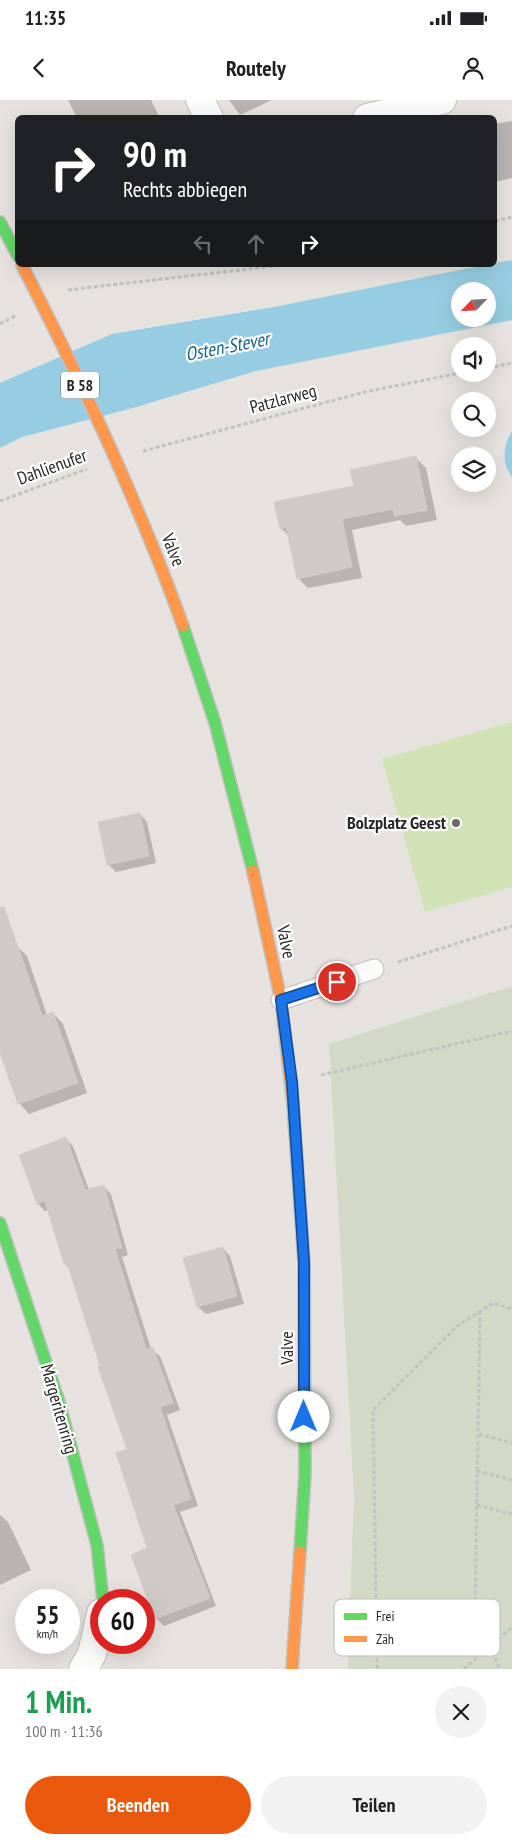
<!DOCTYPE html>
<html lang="de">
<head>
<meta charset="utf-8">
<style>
  :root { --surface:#fff; --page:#f2f2f2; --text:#202124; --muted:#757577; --accent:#ea580c }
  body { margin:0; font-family:"PT Sans Narrow",sans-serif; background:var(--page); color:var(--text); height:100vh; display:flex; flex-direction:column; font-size:19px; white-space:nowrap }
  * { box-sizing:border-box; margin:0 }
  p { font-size:16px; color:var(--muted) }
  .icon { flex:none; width:28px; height:28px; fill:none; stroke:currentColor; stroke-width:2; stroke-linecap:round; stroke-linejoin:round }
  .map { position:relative; height:1569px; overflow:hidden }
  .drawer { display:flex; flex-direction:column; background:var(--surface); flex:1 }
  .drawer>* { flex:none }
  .guide { position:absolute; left:15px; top:15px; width:482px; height:152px; border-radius:8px; box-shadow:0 5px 20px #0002; background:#202124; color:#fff; overflow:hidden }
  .needle { width:32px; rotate:245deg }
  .tools { position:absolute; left:451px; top:182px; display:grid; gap:10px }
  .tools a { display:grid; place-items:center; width:45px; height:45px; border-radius:50%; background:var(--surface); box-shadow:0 5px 20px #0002; font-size:25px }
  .speed { position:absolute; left:15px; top:1489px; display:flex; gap:10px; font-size:25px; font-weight:700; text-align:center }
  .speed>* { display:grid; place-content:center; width:65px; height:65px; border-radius:50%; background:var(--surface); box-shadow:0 5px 20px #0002; line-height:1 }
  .speed small { font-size:12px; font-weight:400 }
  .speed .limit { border:8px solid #d22; background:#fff; color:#111 }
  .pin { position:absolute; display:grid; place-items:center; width:42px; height:42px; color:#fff; margin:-21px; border:2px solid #fff; border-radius:50%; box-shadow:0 1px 5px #0007 }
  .me { position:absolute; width:55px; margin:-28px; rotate:0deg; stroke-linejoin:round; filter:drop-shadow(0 0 4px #0008) }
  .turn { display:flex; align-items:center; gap:18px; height:105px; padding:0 25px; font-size:22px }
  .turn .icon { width:65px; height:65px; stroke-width:2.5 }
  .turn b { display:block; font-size:35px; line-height:42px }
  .lanes { display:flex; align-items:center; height:48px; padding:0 25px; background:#0003; justify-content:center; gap:25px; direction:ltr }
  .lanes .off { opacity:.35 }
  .round { display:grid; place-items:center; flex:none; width:52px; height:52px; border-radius:26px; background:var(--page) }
  .headline { display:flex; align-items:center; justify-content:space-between; height:85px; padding:0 25px }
  h1 { font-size:30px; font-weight:800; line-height:38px; color:#1e9e55 }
  .primary-button { display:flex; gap:10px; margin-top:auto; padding:10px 25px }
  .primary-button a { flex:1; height:58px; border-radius:30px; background:var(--accent); color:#fff; font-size:20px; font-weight:800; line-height:58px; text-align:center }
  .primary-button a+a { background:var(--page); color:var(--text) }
  .status { display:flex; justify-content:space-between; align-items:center; height:35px; padding:0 25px; background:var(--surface); direction:ltr }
  .status svg { height:14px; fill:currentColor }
  header { display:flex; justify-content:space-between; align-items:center; height:65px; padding:0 25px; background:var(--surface); font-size:22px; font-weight:800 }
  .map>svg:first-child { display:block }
</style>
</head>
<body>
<div class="status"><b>11:35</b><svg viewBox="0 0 49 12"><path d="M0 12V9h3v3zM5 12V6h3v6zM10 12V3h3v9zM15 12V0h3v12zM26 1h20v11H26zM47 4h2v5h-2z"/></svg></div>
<header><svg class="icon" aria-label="back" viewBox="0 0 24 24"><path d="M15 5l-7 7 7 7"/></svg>Routely<svg class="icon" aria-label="person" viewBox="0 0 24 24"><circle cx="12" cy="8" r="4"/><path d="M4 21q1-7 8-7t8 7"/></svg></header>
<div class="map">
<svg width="512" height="1569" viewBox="0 0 512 1569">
  <rect width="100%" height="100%" fill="#e6e2de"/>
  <path fill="#d2d9c6" d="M512,886V1569H348L354,1396L329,944Z"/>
  <path fill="#d2e2b7" d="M512,622V787L425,812L382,659Z"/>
  <path fill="#97cde2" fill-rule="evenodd" d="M512,160V220L256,271L133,308L22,337L0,348V283L112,234L274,207L485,165H495V163ZM460,191H488V219H460Z
    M512,331V377C501,362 503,346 512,331Z"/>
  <path fill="#0003" d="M68,0H151L160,18H77Z
    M229,0H272L240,15Z
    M512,21V78L495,82V24Z
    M416,358L426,368L437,420L406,426L400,420L352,430L362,478L308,488L298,478L289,436L281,428Z
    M140,714L147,722L156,763L116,772L108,764Z
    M17,846L27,856L47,915L53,913L63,924L87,993L29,1014L19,1003L0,949V852Z
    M66,1039L73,1046L89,1090L103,1086L111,1094L128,1155L122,1157L151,1249L160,1256L180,1310L167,1315L198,1406L180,1412L216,1506L164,1526L156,1518L149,1449L129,1350L70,1169L65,1164L49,1110L45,1111L38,1104L20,1055Z
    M223,1148L230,1156L244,1204L206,1214L198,1207L185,1159Z
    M0,1415L8,1422L31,1470L0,1485Z"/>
  <path fill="#cdcac7" stroke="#d1ceca" d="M416,356L427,410L395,416L393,409L342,419L352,467L297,479L286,427L280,429L274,402L354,386L350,370Z
    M140,713L149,756L107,765L98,722Z
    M0,807H4L42,916L53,912L78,983L18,1004L0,953Z
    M66,1037L85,1090L104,1085L122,1148L115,1149L146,1249L153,1247L173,1303L160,1307L191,1399L173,1405L210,1498L155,1519L131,1455L147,1448L116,1353L127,1349L98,1267L100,1266L67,1163L64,1164L45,1101L37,1104L19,1055Z
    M223,1147L237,1196L197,1207L183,1158Z"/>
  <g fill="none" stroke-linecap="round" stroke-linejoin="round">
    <g stroke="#c0bebf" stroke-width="21">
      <path id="lane" d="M281,900L374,869"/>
    </g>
    <g stroke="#c0bebf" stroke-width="30">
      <path id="street" d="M200,0L209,18
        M367,18L442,0
        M83,1569L92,1554L101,1513"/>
    </g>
    <g stroke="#c0bebf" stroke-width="14">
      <path id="fast" d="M0,122L18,156
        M183,526L215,623L253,771
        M293,1004L304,1162L305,1374L300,1452
        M0,1123L59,1302L97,1445L103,1500"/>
    </g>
    <g stroke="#c0bebf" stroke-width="14">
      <path id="slow" d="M22,165C82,282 139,403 183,526
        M253,771L281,900L293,1004
        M292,1569L300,1452"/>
    </g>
    <path stroke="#c3c2c2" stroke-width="3" stroke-dasharray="4 2.5" stroke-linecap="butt" d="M495,121L512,117
      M68,190L283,165
      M0,224L15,216
      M488,268L512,263
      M143,351L365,292L460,273
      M0,401L87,369
      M398,862L512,826
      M321,975L512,931
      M480,1211L475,1513L500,1569
      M479,1334L512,1343
      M477,1371L512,1380
      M477,1405L512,1414
      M377,1569L373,1310L457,1226L493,1203L512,1209
      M464,1569L512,1527"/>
    <use href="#lane" stroke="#fbfbfa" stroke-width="19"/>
    <use href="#street" stroke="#fbfbfa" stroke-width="28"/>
    <use href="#fast" stroke="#63d668" stroke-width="11"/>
    <use href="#slow" stroke="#ff974d" stroke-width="11"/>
  </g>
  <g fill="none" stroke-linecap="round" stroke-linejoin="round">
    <g stroke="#114b97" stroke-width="12">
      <path id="route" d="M304,1317V1162L292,982L281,900L337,882"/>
    </g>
    <use href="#route" stroke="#1a73e8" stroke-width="9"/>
  </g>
  <circle fill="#6a6968" stroke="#fff" stroke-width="2" cx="456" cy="723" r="5"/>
  <g text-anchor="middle" stroke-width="4.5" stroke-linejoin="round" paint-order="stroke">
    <rect fill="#fff" stroke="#686868" stroke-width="1" x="61" y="271.5" width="38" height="27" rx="4"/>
    <g font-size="16" font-weight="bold" fill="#282828">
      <text x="80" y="291">B 58</text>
    </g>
    <g font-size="18" fill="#282828" stroke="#fff">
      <text transform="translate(283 299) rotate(-15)" y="6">Patzlarweg</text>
      <text transform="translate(52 367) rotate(-20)" y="6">Dahlienufer</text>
      <text transform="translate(173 450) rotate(68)" y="6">Valve</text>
      <text transform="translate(286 842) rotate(78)" y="6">Valve</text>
      <text transform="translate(287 1248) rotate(-90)" y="6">Valve</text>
      <text transform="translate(59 1309) rotate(74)" y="6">Margeritenring</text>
    </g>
    <g font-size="18" font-weight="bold" fill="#282828" stroke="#fff" text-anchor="end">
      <text x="446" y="729">Bolzplatz Geest</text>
    </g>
    <g font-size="19" font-style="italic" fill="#18628c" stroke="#fff">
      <text transform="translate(227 246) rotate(-11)" y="7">Osten-Stever</text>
    </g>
  </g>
  <rect x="334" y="1499" width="166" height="57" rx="8" fill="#fff" stroke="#bebebe" stroke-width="1"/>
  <rect x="344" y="1513" width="23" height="7" fill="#63d668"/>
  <rect x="344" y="1536" width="23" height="6" fill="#ff974d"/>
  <g font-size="14" fill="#282828">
    <text x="376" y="1521">Frei</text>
    <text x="376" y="1544">Zäh</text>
  </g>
</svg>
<div class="tools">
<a><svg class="needle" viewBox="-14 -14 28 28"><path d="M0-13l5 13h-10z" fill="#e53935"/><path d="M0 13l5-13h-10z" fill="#757577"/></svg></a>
<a><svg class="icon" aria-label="sound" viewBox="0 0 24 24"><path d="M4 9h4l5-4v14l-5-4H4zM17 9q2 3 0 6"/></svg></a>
<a><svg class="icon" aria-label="search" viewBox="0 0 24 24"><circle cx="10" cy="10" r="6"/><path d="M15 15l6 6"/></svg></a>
<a><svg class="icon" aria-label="layers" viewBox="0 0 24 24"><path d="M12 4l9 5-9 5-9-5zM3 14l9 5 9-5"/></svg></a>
</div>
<div class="speed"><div>55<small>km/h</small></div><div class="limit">60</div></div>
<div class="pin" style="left:337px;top:882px;background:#d93025"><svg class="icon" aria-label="arrive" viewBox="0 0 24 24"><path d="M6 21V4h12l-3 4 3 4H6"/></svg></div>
<svg class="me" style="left:304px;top:1317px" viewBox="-20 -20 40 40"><circle r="19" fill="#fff"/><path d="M0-13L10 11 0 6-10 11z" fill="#1a73e8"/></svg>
<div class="guide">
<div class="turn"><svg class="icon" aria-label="right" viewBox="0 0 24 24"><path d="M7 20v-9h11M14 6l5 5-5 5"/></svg><div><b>90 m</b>Rechts abbiegen</div></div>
<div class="lanes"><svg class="icon off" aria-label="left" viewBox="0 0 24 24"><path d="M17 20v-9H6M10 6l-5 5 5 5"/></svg><svg class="icon off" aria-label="ahead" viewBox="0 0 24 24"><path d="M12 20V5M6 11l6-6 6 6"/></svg><svg class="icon" aria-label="right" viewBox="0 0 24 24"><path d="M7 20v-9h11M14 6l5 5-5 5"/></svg></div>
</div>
</div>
<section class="drawer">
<div class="headline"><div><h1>1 Min.</h1><p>100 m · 11:36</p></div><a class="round"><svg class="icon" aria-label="close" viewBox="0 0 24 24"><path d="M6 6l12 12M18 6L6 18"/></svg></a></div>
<div class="primary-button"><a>Beenden</a><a>Teilen</a></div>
</section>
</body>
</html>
